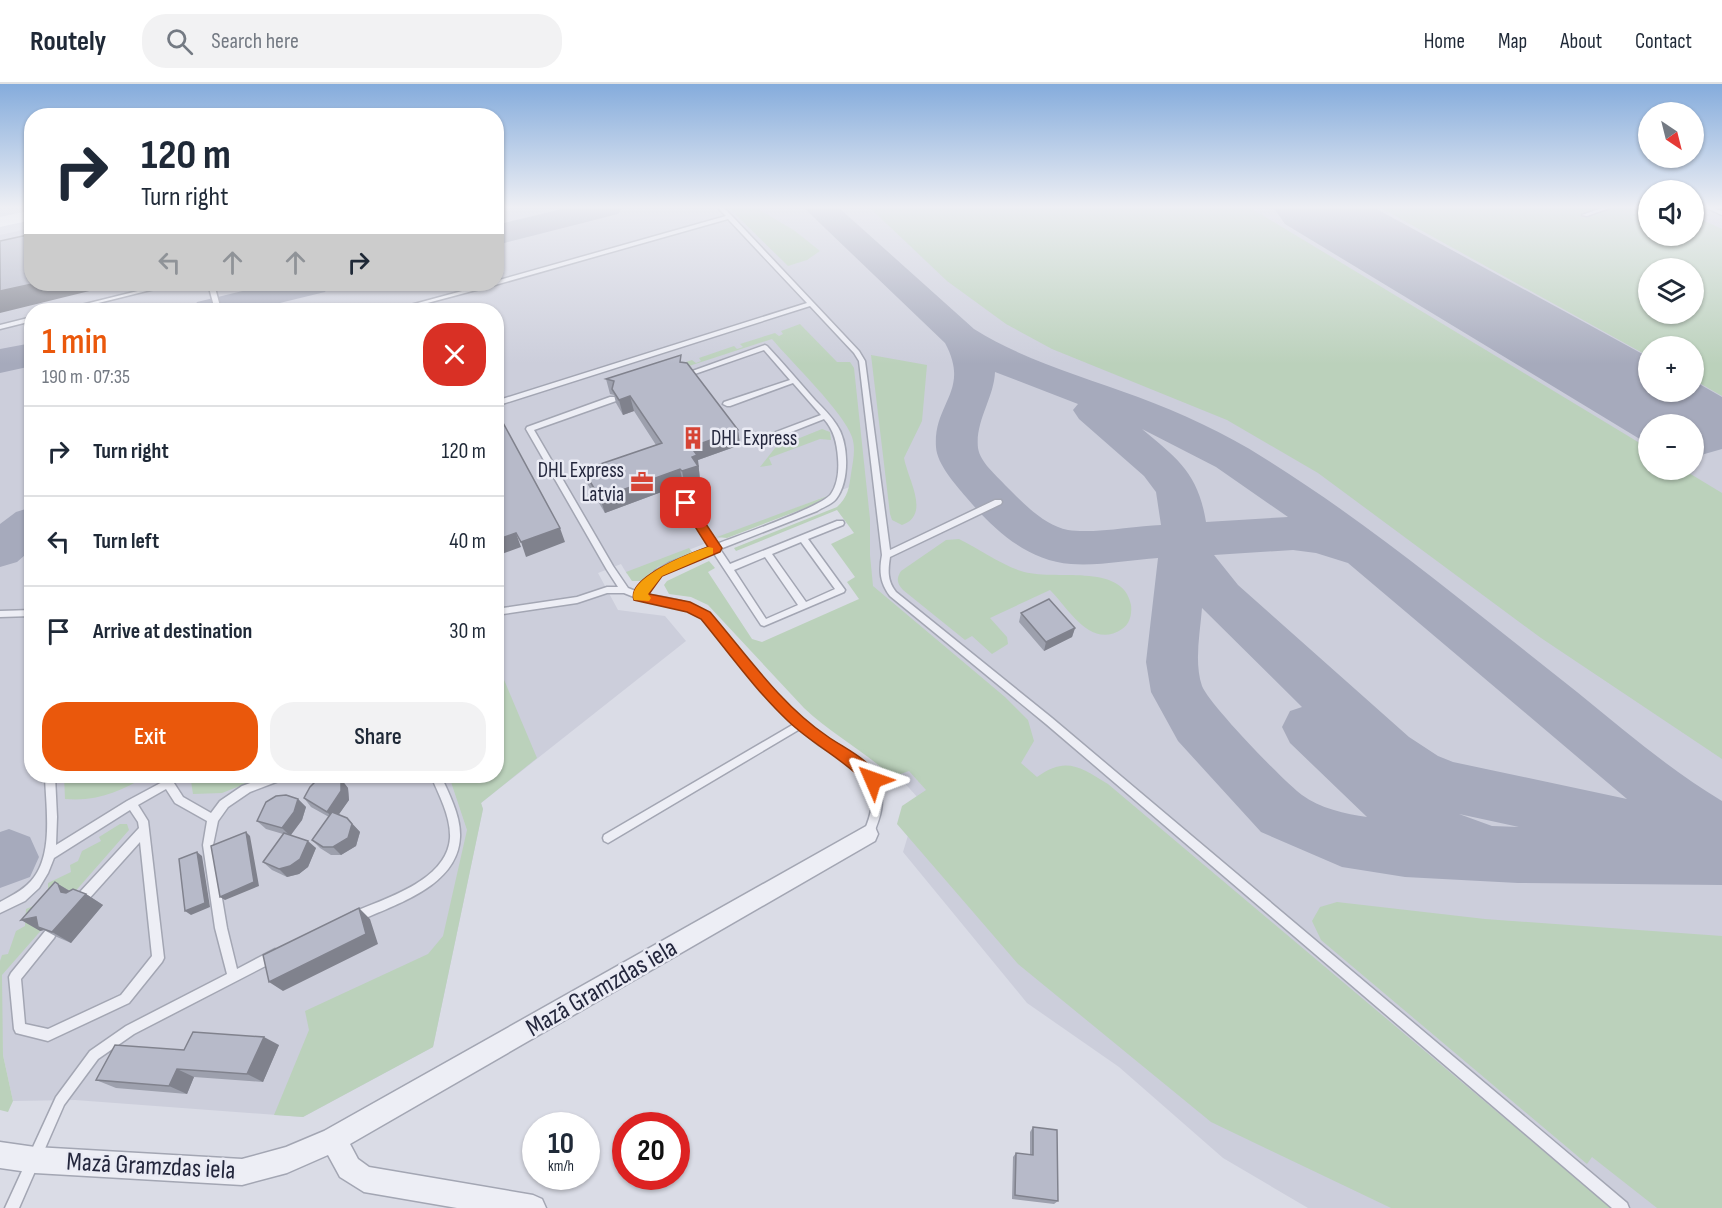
<!DOCTYPE html>
<html lang="en">
<head>
<meta charset="utf-8">
<style>
  :root { --surface:#fff; --page:#f2f2f3; --text:#1f2937; --muted:#747a83; --line:#e0e1e3; --accent:#ea580c }
  body { margin:0; font-family:"Sofia Sans Condensed",sans-serif; background:var(--page); color:var(--text); height:100vh; display:flex; flex-direction:column; font-size:22px; white-space:nowrap }
  * { box-sizing:border-box; margin:0 }
  p { font-size:20px; color:var(--muted) }
  .icon { flex:none; width:33px; height:33px; fill:none; stroke:currentColor; stroke-width:2; stroke-linecap:round; stroke-linejoin:round }
  .map { position:relative; flex:1; overflow:hidden }
  .panel { position:absolute; left:24px; top:219px; width:480px; height:480px; display:flex; flex-direction:column; background:var(--surface); border-radius:24px; box-shadow:0 2px 4px #0004 }
  .panel>* { flex:none }
  .guide { position:absolute; left:24px; top:24px; width:480px; height:183px; border-radius:24px; box-shadow:0 2px 4px #0004; background:#fff; color:var(--text); overflow:hidden }
  .needle { width:39px; rotate:145deg }
  .controls { position:absolute; left:1638px; top:18px; display:grid; gap:12px }
  .controls a { display:grid; place-items:center; width:66px; height:66px; border-radius:50%; background:var(--surface); box-shadow:0 2px 4px #0004; font-size:30px }
  .speed { position:absolute; left:522px; top:1028px; display:flex; gap:12px; font-size:30px; font-weight:700; text-align:center }
  .speed>* { display:grid; place-content:center; width:78px; height:78px; border-radius:50%; background:var(--surface); box-shadow:0 2px 4px #0004; line-height:1 }
  .speed small { font-size:15px; font-weight:400 }
  .speed .limit { border:9px solid #d22; background:#fff; color:#111 }
  .pin { position:absolute; display:grid; place-items:center; width:51px; height:51px; color:#fff; margin:-26px; border-radius:12px; box-shadow:0 3px 9px #0006 }
  .me { position:absolute; width:66px; margin:-33px; rotate:313deg; stroke-linejoin:round; filter:drop-shadow(0 0 4px #0008) }
  .turn { display:flex; align-items:center; gap:21px; height:126px; padding:0 18px; font-size:27px }
  .turn .icon { width:78px; height:78px; stroke-width:2.5 }
  .turn b { display:block; font-size:42px; line-height:51px }
  .lanes { display:flex; align-items:center; height:57px; padding:0 18px; background:#0003; justify-content:center; gap:30px; direction:ltr }
  .lanes .off { opacity:.35 }
  .round { display:grid; place-items:center; flex:none; width:63px; height:63px; border-radius:24px; background:var(--page) }
  .head { display:flex; align-items:center; justify-content:space-between; height:102px; padding:0 18px }
  h1 { font-size:36px; font-weight:600; line-height:45px; color:var(--accent) }
  .action { display:flex; gap:12px; margin-top:auto; padding:12px 18px }
  .action a { flex:1; height:69px; border-radius:24px; background:var(--accent); color:#fff; font-size:24px; font-weight:600; line-height:69px; text-align:center }
  .action a+a { background:var(--page); color:var(--text) }
  ul { padding:0; list-style:none }
  li { display:flex; align-items:center; gap:18px; height:90px; padding:0 18px; border-top:2px solid var(--line) }
  li div { flex:1 }
  li b { display:block; font-size:22px }
  li em { font-style:normal }
  header { display:flex; align-items:center; gap:36px; box-sizing:border-box; height:84px; padding:0 30px; background:var(--surface); border-bottom:2px solid var(--line) }
  header strong { font-size:28px }
  nav { display:flex; gap:33px; margin-inline-start:auto; font-size:21px }
  .search { width:420px; height:54px; background:var(--page); display:flex; align-items:center; gap:15px; box-sizing:border-box; padding:0 21px; border-radius:24px; color:var(--muted); font-size:22px }
  .map>svg:first-child { display:block }
</style>
</head>
<body>
<header>
<strong>Routely</strong>
<div class="search"><svg class="icon" aria-label="search" viewBox="0 0 24 24"><circle cx="10" cy="10" r="6"/><path d="M15 15l6 6"/></svg>Search here</div>
<nav><a>Home</a><a>Map</a><a>About</a><a>Contact</a></nav>
</header>
<div class="map">
<svg width="1722" height="1124" viewBox="0 0 1722 1124">
  <rect width="100%" height="100%" fill="#dadce6"/>
  <path fill="#cccedb" fill-rule="evenodd" d="M497,123H1648V152H1694V123H1722V1124H1308L1223,1074L1119,983L1027,919L903,768L919,715L881,673L852,402L627,490L621,480L598,489L618,526L665,532L686,557L481,719L483,725L433,963L303,1033L75,1016L13,1017L3,971L0,899V151L31,144L32,200H496ZM1648,184H1694V230H1648ZM32,226H496V692H32ZM1648,262H1694V308H1648ZM1648,340H1694V386H1648Z"/>
  <path fill="#bbd1bb" fill-rule="evenodd" d="M728,123H755L795,147L820,167L807,176L788,182Z
    M869,123H1249L1648,364V386H1684L1722,409V675L1541,554L1318,389L1227,336L1052,265L1006,240L947,197Z
    M1379,123H1648V152H1694V132L1722,145V312L1694,296V262H1648V272ZM1648,184H1694V230H1648Z
    M800,240L837,278H850L854,284L870,435V471L873,502L1005,613L1028,636L1034,657L1021,679L1037,693C1066,672 1080,683 1108,700L1611,1124H1391L1211,1038L1018,880L897,740L902,722L926,706L909,687L892,693C865,667 831,650 804,624L708,521L691,513L669,510L664,501L667,497L709,477L715,484L708,488L752,555L762,558L859,515L847,498L855,493L831,460L854,449L837,426L736,467L734,464L837,423C848,413 849,404 851,390C853,377 856,365 852,353C843,327 791,278 772,255L689,282L686,278L692,276L696,279L701,277L699,274L734,262L737,265L743,263L740,260L775,249L779,252L783,250L781,247Z
    M871,271L927,281L922,337L904,374C908,396 931,431 902,441L892,436L890,430Z
    M822,345L830,348L831,356L820,355L769,374L772,381L760,383L775,364Z
    M827,412L813,421L727,454L717,453Z
    M959,455C979,465 1000,480 1021,487C1053,498 1123,477 1131,521C1132,530 1130,540 1122,545C1091,566 1069,525 1050,506L990,534L1007,553L1008,560L992,570L972,552L965,556L903,506C897,499 896,495 901,487L946,456Z
    M689,464L692,468L658,483L641,497H632L626,488Z
    M497,579L537,674L481,719L483,725L433,963L303,1033L274,1031L309,946L305,927L428,870L443,852L467,746L449,692H496Z
    M64,692H147C121,707 97,718 65,715Z
    M201,692H266L222,709L193,710L191,697Z
    M120,740H127L129,746L2,891L3,971L13,1017L8,1028L0,1026V877L2,871L8,870L16,847L25,842L26,825L48,816V799L71,788L70,781L78,777L82,767L101,757L99,753Z
    M1337,818L1485,835L1722,852V1124H1657L1592,1073L1587,1080L1321,856L1312,837L1320,823Z"/>
  <g fill="none" stroke-linecap="round" stroke-linejoin="round">
    <path fill="#a6aabc" fill-rule="evenodd" d="M570,123H623L618,130L496,161V141Z
      M803,123H838L974,245C1025,277 1082,292 1138,313C1181,329 1225,349 1264,374C1375,443 1475,528 1577,608C1624,646 1670,686 1722,717V801L1518,799L1405,793L1342,783L1261,748L1178,657L1151,608L1146,578L1158,474C1130,476 1099,482 1071,480C1027,477 993,445 966,413C955,400 937,380 936,363C933,319 971,307 945,259ZM995,288L1078,320L1073,326L1079,335L1144,392L1156,408L1161,441C1135,442 1092,450 1068,446C1043,441 1022,418 1005,401C996,391 980,378 978,364C975,337 994,314 995,288ZM1142,345L1216,383L1288,433L1206,438C1198,389 1178,375 1142,345ZM1293,466L1316,469L1348,479L1627,715L1453,678L1438,672L1409,653L1238,501L1214,471ZM1202,524L1302,623L1290,627L1282,643L1290,659L1367,733C1346,730 1319,724 1302,711C1284,698 1209,620 1202,602C1194,578 1200,550 1202,524ZM1459,730L1519,743L1492,742Z
      M271,200H330L325,208L251,226H192L197,218Z
      M32,259V282L0,289V265Z
      M32,423V465L17,478L0,483V440L16,428Z
      M9,745L30,753L39,773L30,793L0,804V748Z"/>
    <path fill="#a6aabc" fill-rule="evenodd" d="M1273,123H1373L1648,273V308H1694V297L1722,313V365L1694,373V340H1648V360L1285,140Z"/>
    <g stroke="#a3a6b3" stroke-width="3">
      <path id="lane" d="M496,123H502L496,125Z
        M717,123H723L732,132L859,267L865,277L890,466L995,416H1001L1002,418L1001,420L890,473C888,486 887,497 896,508L1052,634L1627,1119L1629,1124H1612L1046,640L890,512C880,499 879,487 882,471L859,277L854,269L810,222L496,322V317L807,219L728,135L495,201L401,226H392L488,200H496V197L726,132Z
        M1605,123H1612L1587,132L1582,131Z
        M1704,123H1711L1722,127V131Z
        M166,200H175L70,226H61Z
        M208,200H214L221,226H215Z
        M32,233V237L0,245V241Z
        M765,261L767,262C784,280 799,298 815,316C823,324 831,332 836,340C849,358 850,397 836,415C831,421 823,423 817,427L720,465L730,480L837,437H843L844,439L843,441L808,455L845,506L844,508L764,542L761,541L713,468L675,483L661,491L645,510C666,514 689,516 706,528C718,537 730,555 739,566C760,592 782,618 807,640C829,659 865,670 877,697C887,716 880,735 872,753L868,755L864,753L863,750C886,698 863,688 822,663C814,658 807,651 800,645L608,759L604,757L603,754L604,751L794,640L756,600L702,534L688,526L639,515L624,509H607L577,519L496,531V525L577,513L607,503H618L607,486L526,345L527,343L610,313H616V317L534,346L613,482L628,504L638,508L655,487L669,479L710,463L682,419L683,417H689L717,460C737,452 822,423 831,410C838,400 839,385 838,374C837,359 834,346 824,335L758,361H755L751,359L752,357L821,331L793,299L730,322H727L723,320L724,318L790,296L764,266L689,292H685L684,290ZM801,458L835,505L806,518L772,470ZM765,473L798,521L766,535L734,486Z
        M32,526V532L0,533V527Z
        M45,692H55L57,733L56,761L127,717L168,695L172,696L183,713L211,729L220,717L242,702L270,692H285L284,695L250,708L228,723L218,737L213,761L227,844L237,885L275,865L279,867L281,871L279,875L134,950L98,975L64,1021L19,1124H5L56,1013L90,967L126,942L227,890L215,844L203,761L207,737L175,719L166,705L138,721L148,737L164,874L162,878L129,919L48,957L16,949L14,945L9,893L11,889L46,846L50,845L54,846L56,850L54,854L21,895L25,940L48,945L121,911L152,872L140,758L87,817L83,818L79,817L78,813L79,809L139,744L138,738L130,726L54,774L48,789L39,804L25,817L0,829V818C11,812 22,807 31,797C54,772 46,724 45,692Z
        M431,692H441C449,710 461,732 460,753C458,802 396,820 359,837L355,838L351,837L349,833L351,829C384,815 447,797 450,754C451,733 439,711 431,692Z"/>
    </g>
    <g stroke="#a3a6b3" stroke-width="3">
      <path id="street" d="M868,741L875,743L878,750L875,757L350,1060L358,1075L369,1083L533,1111L542,1115L546,1124H457L364,1108L340,1093L328,1071L287,1089L242,1101L35,1089L0,1084V1058L35,1063L242,1075L286,1063L324,1047Z"/>
    </g>
    <use href="#lane" fill="#edeef5" fill-rule="evenodd"/>
    <use href="#street" fill="#edeef5" fill-rule="evenodd"/>
    <path fill="#fff" fill-rule="evenodd" d="M32,126V136L0,143V133Z"/>
  </g>
  <path fill="#9da0ad" d="M682,279L738,346L740,361L698,376L700,396L685,402L683,400L605,429L588,401L583,386L656,361L634,327L623,331L616,319L614,311L610,310L606,295Z
    M1021,529L1075,544L1072,553L1044,567L1019,538Z
    M341,695L348,704L349,716L338,731L347,734L360,748L356,762L341,771H331L320,764L312,756L329,733L311,723L304,714Z
    M298,715L306,723L302,736L291,751L316,764L308,783L299,790L287,793L272,786L263,778L283,750L266,745L257,737Z
    M58,800L70,807L86,810L103,821L71,859L57,853L44,846L40,847Z
    M279,961L263,998L194,993L187,1010L116,1004L96,996L184,966Z
    M1033,1043L1058,1117L1054,1120L1012,1115L1013,1073L1016,1069L1030,1071V1048Z"/>
  <path fill="#80828d" d="M32,200H118L0,229V207Z
    M630,312L634,327L623,331L619,316Z
    M738,346L740,361L698,376L700,396L685,402L682,387L691,363Z
    M680,385L683,400L605,429L600,414Z
    M560,444L565,458L526,473L521,458Z
    M516,449L521,463L496,472V456Z
    M1075,544L1072,553L1044,567L1046,558Z
    M341,695L348,704L349,716L335,736L327,728Z
    M298,715L306,723L302,736L290,752L282,744Z
    M347,734L360,748L356,762L341,771L333,763Z
    M246,748L250,752L259,802L225,816L220,813Z
    M308,757L316,764L308,783L299,790L287,793L279,785Z
    M197,768L202,772L210,823L191,831L185,827Z
    M58,800L76,811L86,810L103,821L71,859L52,848L61,808Z
    M359,824L370,835L378,860L283,907L269,898Z
    M36,833L38,843L44,846L40,847L21,836Z
    M264,953L279,961L263,998L247,990Z
    M177,985L194,993L187,1010L169,1002Z"/>
  <path fill="#b7bac9" stroke="#80828d" stroke-width="1.5" d="M32,150V200L0,207V157Z
    M681,271L680,278L687,279L738,346L691,363L697,371L692,373L698,382L682,387L680,385L600,414L583,386L662,359L630,312L619,316L612,305L614,297L606,295Z
    M501,335L560,444L521,458L516,449L496,456V337Z
    M1049,515L1075,544L1046,558L1021,529Z
    M334,692L341,695V707L327,728L304,714L310,703L318,695Z
    M286,711L298,715L294,728L282,744L257,737L266,718L276,712Z
    M332,728L347,734L352,740L348,754L333,763H323L312,756Z
    M246,748L254,798L220,813L211,762Z
    M284,749L308,757L300,775L290,782L279,785L263,778Z
    M197,768L205,819L185,827L179,775Z
    M55,798L58,800L61,808L66,809L73,805L86,810L52,848L38,843L36,833L21,836Z
    M359,824L366,850L269,898L263,871Z
    M193,948L264,953L247,990L177,985L169,1002L96,996L115,961L184,966Z
    M1033,1043L1057,1046L1058,1117L1015,1111L1016,1069L1033,1071Z"/>
  <linearGradient id="sky" x2="0" y2="1"><stop stop-color="#85acdc"/><stop offset="0.44" stop-color="#eeeff4"/><stop offset="1" stop-color="#eeeff4" stop-opacity="0"/></linearGradient>
  <rect width="1722" height="280" fill="url(#sky)"/>
  <path fill="#ea580c" stroke="#983908" stroke-width="1.5" d="M686,415L690,416L722,464L720,468L662,492L649,510L690,518L710,528C746,570 781,621 827,652C845,665 870,675 880,696L878,700H867C844,675 813,661 788,637C756,607 729,569 701,535L687,528L634,516C626,493 692,469 708,463L680,419Z"/>
  <path fill="#f59e0b" d="M708,463L713,464V470L662,492L648,510L651,514L649,517L634,516C626,494 691,468 708,463Z"/>
  <defs>
    <g id="building-bare" transform="scale(1.8)"><path d="M-4-6H4V6H1V3H-1V6H-4ZM-2.5-4.3h1.7v1.8h-1.7ZM.8-4.3h1.7v1.8H.8ZM-2.5-1h1.7V.8h-1.7ZM.8-1h1.7V.8H.8Z" fill="#d64435" stroke="#eaebf4" stroke-width="2.5" paint-order="stroke"/></g>
    <g id="office-bare" transform="scale(1.8)"><path d="M-6-3h4V-5.5h4V-3h4V5H-6ZM-1-4.5V-3h2v-1.5ZM-6 0V1H6V0Z" fill="#d64435" stroke="#eaebf4" stroke-width="2.5" paint-order="stroke"/></g>
  </defs>
  <g fill-rule="evenodd">
    <use href="#building-bare" x="693" y="354"/>
    <use href="#office-bare" x="642" y="398"/>
  </g>
  <g text-anchor="middle" stroke-width="5" stroke-linejoin="round" paint-order="stroke">
    <g font-size="21" fill="#24273d" stroke="#eaebf4" text-anchor="start">
      <text x="711" y="361">DHL Express</text>
      <text x="624" y="393" text-anchor="end">DHL Express<tspan x="624" dy="24">Latvia</tspan></text>
    </g>
    <g font-size="26" fill="#24273d" stroke="#eaebf4">
      <text transform="translate(601 903) rotate(-30)" y="9">Mazā Gramzdas iela</text>
      <text transform="translate(151 1081) rotate(3)" y="9">Mazā Gramzdas iela</text>
    </g>
  </g>
</svg>
<div class="controls">
<a><svg class="needle" viewBox="-14 -14 28 28"><path d="M0-13l5 13h-10z" fill="#e53935"/><path d="M0 13l5-13h-10z" fill="#747a83"/></svg></a>
<a><svg class="icon" aria-label="sound" viewBox="0 0 24 24"><path d="M4 9h4l5-4v14l-5-4H4zM17 9q2 3 0 6"/></svg></a>
<a><svg class="icon" aria-label="layers" viewBox="0 0 24 24"><path d="M12 4l9 5-9 5-9-5zM3 14l9 5 9-5"/></svg></a>
<a>+</a>
<a>−</a>
</div>
<div class="speed"><div>10<small>km/h</small></div><div class="limit">20</div></div>
<div class="pin" style="left:686px;top:419px;background:#d93025"><svg class="icon" aria-label="arrive" viewBox="0 0 24 24"><path d="M6 21V4h12l-3 4 3 4H6"/></svg></div>
<svg class="me" style="left:873px;top:696px" viewBox="-20 -20 40 40"><path d="M0-17L14 15 0 8-14 15z" fill="#ea580c" stroke="#fff" stroke-width="4"/></svg>
<div class="guide">
<div class="turn"><svg class="icon" aria-label="right" viewBox="0 0 24 24"><path d="M7 20v-9h11M14 6l5 5-5 5"/></svg><div><b>120 m</b>Turn right</div></div>
<div class="lanes"><svg class="icon off" aria-label="left" viewBox="0 0 24 24"><path d="M17 20v-9H6M10 6l-5 5 5 5"/></svg><svg class="icon off" aria-label="ahead" viewBox="0 0 24 24"><path d="M12 20V5M6 11l6-6 6 6"/></svg><svg class="icon off" aria-label="ahead" viewBox="0 0 24 24"><path d="M12 20V5M6 11l6-6 6 6"/></svg><svg class="icon" aria-label="right" viewBox="0 0 24 24"><path d="M7 20v-9h11M14 6l5 5-5 5"/></svg></div>
</div>
<section class="panel">
<div class="head"><div><h1>1 min</h1><p>190 m · 07:35</p></div><a class="round" style="background:#d93025;color:#fff"><svg class="icon" aria-label="close" viewBox="0 0 24 24"><path d="M6 6l12 12M18 6L6 18"/></svg></a></div>
<ul>
<li><svg class="icon" aria-label="right" viewBox="0 0 24 24"><path d="M7 20v-9h11M14 6l5 5-5 5"/></svg><div><b>Turn right</b></div><em>120 m</em></li>
<li><svg class="icon" aria-label="left" viewBox="0 0 24 24"><path d="M17 20v-9H6M10 6l-5 5 5 5"/></svg><div><b>Turn left</b></div><em>40 m</em></li>
<li><svg class="icon" aria-label="arrive" viewBox="0 0 24 24"><path d="M6 21V4h12l-3 4 3 4H6"/></svg><div><b>Arrive at destination</b></div><em>30 m</em></li>
</ul>
<div class="action"><a>Exit</a><a>Share</a></div>
</section>
</div>
</body>
</html>
